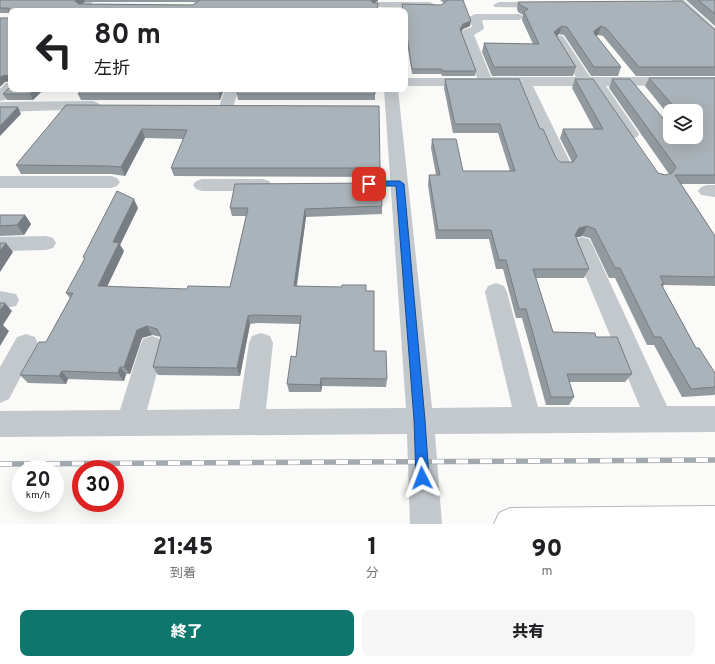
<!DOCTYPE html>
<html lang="ja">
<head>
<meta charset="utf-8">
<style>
  :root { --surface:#fff; --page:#f6f6f6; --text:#202124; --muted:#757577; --accent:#0f766e }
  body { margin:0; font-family:Overpass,"Noto Sans JP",sans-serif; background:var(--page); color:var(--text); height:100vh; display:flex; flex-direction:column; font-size:15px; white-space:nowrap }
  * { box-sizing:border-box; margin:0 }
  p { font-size:13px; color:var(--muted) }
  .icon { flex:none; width:22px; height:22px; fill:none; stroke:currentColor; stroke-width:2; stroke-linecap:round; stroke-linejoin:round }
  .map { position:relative; height:524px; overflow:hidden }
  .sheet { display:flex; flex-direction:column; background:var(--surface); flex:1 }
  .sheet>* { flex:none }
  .banner { position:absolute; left:8px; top:8px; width:400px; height:84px; border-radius:8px; box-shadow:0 4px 16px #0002; background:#fff; color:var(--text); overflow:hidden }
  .controls { position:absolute; left:663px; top:104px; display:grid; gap:8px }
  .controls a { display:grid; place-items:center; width:40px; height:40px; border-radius:8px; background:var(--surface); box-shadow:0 4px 16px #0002; font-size:20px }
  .speed { position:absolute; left:12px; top:460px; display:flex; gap:8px; font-size:20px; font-weight:700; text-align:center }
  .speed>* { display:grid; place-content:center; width:52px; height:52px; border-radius:50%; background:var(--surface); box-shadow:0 4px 16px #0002; line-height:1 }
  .speed small { font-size:10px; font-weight:400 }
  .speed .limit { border:6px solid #d22; background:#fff; color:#111 }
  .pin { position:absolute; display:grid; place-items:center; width:34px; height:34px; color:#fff; margin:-17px; border-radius:8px; box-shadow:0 2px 6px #0006 }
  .me { position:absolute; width:44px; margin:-22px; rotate:357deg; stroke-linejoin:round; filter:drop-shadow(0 0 3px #0008) }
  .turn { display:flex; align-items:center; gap:14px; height:84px; padding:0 20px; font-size:18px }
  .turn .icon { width:52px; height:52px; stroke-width:2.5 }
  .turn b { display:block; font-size:28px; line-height:34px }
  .eta { display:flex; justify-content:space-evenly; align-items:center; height:68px; text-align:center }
  .eta b { font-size:24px; font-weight:800; line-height:28px }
  .cta { display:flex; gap:8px; margin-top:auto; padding:8px 20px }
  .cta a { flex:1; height:46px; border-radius:8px; background:var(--accent); color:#fff; font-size:16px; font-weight:800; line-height:46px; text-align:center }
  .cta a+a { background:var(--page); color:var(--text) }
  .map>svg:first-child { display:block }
</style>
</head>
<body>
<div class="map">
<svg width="715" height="524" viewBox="0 0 715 524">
  <rect width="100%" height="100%" fill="#fafaf8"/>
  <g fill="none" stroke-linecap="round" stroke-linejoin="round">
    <g stroke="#b4b9bd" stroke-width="2">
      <path id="highway" d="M715,506V524H494L499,513L510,508Z"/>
    </g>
    <path fill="#c3c8cc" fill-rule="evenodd" d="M83,0H94L86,11H74Z
      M672,0H684L715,28V38L711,37Z
      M378,2H430L436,5L430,8L374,7L372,5Z
      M499,2H546L552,5L546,8L495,7L493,5Z
      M475,14H519L525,17L519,20H482L484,29L474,35L491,77H576L553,39L559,35L563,36L590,77H715V85L606,86L639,134L637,137L631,139L625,137L591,86H533L572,166L569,170L563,171L557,170L519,86H405V78H477L461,33L463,30L472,27L469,17Z
      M11,82V89H16L5,100L0,101V89L6,83Z
      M225,89H239L232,110H222L219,107Z
      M384,89H398L432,408L512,407L485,292L488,286L496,283L504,286L507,292L538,407H640L572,244L575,239L582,237L589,239L592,244L667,406H715V432L435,434L442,524H410L407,434L0,437V411L120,410L140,346L143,339L152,336L161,339L164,346L147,410L239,409L249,343L252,336L261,333L270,336L273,343L266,409L406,408Z
      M93,101L98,103L101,106L98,109L0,112V102Z
      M0,176H111L117,178L120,182L117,186L111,188H0Z
      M202,179H263L269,181L272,185L269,189L263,191H202L196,189L193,185L196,181Z
      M707,185H715V197L701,195L698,191L701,187Z
      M46,236L53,238L56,243L53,248L46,250L0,251V237Z
      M0,291L16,294L19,300L16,306L0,309Z
      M26,334L35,337L38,344L9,399L0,403V367L17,337Z"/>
    <use href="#highway" fill="#fff" fill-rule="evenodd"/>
    <g stroke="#a2aab0" stroke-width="5.5">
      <path id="rail" d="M0,464L715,460"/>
    </g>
    <use href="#rail" stroke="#fff" stroke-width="4" stroke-dasharray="12" stroke-linecap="butt"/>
  </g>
  <path fill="#929a9f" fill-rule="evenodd" d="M0,0H378L374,3L11,11V85L9,81L5,82L9,13H0ZM85,2H194L196,3L193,5L81,4Z
    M400,0H463L470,26L463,29L461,31L476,71L475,76H442L441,74H412L405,30V11H402V4L441,5L444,3L440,0Z
    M686,0H715V26Z
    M518,2L715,30V76H636L603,36L598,35L596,36L621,67L618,76H591L564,35L559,34L557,36L576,67L573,76H492L482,52L484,43L533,44L522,20L523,15L518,12L517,9Z
    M649,78H715V184H681L715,236V286L664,285L663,287L696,348L715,373V394L714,395L682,397L654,345H647L615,278H609L590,238L582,236L576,237L589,269L584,278H536L553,332L596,337L632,374L625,382H569L574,397L569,405H546L522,318H516L503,269H496L489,239H436L428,185L429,175H436L431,148L432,139L463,171H510L498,133H453L444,88L445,79L540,129L556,158L560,162H572L560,138L563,129H594L572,88L575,79L658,173L665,175L669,174L609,88L612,79L670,137L696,111H670V117L645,86Z
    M11,89H44L33,100H7L3,94Z
    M224,89L220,100H81L78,94Z
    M375,89V100H238L237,94Z
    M66,105L380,168V177L174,176L171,168L184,139L145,138L125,176L111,174H21L16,165Z
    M382,206V214L306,217L297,286L366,291L374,351L387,379L386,387L322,386L321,392H289L287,384L296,357L300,324L257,323L250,324L240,376L158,375L153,367L161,337L152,335L142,338L130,374H126L124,381L68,379L66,384L28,383L20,375L46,342L70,298L66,293L85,260L83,257L138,208L120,245L124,251L107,287L187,289L230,287L246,216H232L230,208Z
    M0,215H25L31,224L24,235L0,236Z"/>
  <path fill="#777d82" d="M77,0H84L85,2L78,6L75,1Z
    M371,0H378V1L371,5Z
    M471,21L470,26L463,29L460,34V29L463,24Z
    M562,26L559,34L552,40L554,32Z
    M601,26L598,35L591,39L594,31Z
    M9,75L11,81L5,82L0,87V77L2,76Z
    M35,89H44L33,100L30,94Z
    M221,89H224L220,100L219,94Z
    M18,107L21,114L0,136V126Z
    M142,129L145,138L125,176L121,167Z
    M134,199L138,208L120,245L124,251L103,295L98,286L113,242Z
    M305,209L306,217L295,295L294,286Z
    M25,215L31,224L24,235L17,225Z
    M587,226L582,236L575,238V235L579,228Z
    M6,243L13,252L0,272V251Z
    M5,303L12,311L3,325L9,331L0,346V311Z
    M248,316L250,324L240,376L237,368Z
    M147,326L152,335L142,338L130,374L124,367L137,330Z
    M120,367L126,374L124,381L118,373Z
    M62,371L68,379L66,384L59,376Z
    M321,378L322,386L321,392L320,385Z"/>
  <path fill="#aab3b9" stroke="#777d82" d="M0,0H77L75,1L79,4L193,5L200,0H371L373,3H378L377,11H11V82L9,81V75L2,76L0,77V18H9V8H0Z
    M448,0H463L471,21L463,24L460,29L476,71H442V69H412L405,23V11H403L402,4L441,5Z
    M698,0H715V14Z
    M682,1L715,30V67H639L606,28L601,26L594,31V33L621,67H594L567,27L562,26L554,32L576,67H494L484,43L539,44L524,12L528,9L520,5L518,2Z
    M649,78H715V175H675L715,236V277L660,276L664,284H661L696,348H699L715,373V387L691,389L661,337H654L620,268H615L595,229L587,226L579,228L575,235L589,269H533L553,332L595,333L596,337H617L632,374H567L574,397H551L526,309H519L506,260H499L491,230H438L429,175H440L432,139H456L463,171H515L500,124H455L445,79H519L540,129H543L556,158L560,162H573L577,156L563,129H603L575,79H593L658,173L665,175L672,173L676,167L612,79H630L668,124L670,125V137H696V111H676V109Z
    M11,86V89H35L30,94H3Z
    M82,89H221L219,94H78Z
    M238,89H375V94H237Z
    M66,105L379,106L380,168H171L187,130L142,129L121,167L107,166L16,165Z
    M0,107H18L0,126Z
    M381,183L382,206L305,209L294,286L342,287V285H366V291H374V351H386L387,379L321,378L320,385L287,384L291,356L296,357L301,316L255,315L248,316L237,368L153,367L161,337L157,329L147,326L137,330L124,367H120L118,373L62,371L59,376L20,375L39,342H46L73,293H66L85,258L83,257L117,191L134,199L113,242L119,243L98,286L187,289L188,286L230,287L248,208H230L235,184Z
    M0,215H25L17,225L0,226Z
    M0,243H6L0,251Z
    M0,303H5L0,311Z"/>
  <path fill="#1a73e8" stroke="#114b97" d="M369,181H400L404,184L425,420L429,478L427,483L422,485L418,483L416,478L414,420L396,186H367L365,184Z"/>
</svg>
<div class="controls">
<a><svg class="icon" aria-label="layers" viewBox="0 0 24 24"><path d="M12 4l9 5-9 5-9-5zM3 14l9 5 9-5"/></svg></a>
</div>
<div class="speed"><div>20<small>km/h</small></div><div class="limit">30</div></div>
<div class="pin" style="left:369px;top:184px;background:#d93025"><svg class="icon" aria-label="arrive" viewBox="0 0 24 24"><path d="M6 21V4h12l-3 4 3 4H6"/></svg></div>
<svg class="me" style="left:422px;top:478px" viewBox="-20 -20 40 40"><path d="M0-17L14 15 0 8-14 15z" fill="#1a73e8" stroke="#fff" stroke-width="4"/></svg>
<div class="banner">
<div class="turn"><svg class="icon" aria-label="left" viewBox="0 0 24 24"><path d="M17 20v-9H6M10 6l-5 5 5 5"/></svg><div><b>80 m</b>左折</div></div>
</div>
</div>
<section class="sheet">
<div class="eta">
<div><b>21:45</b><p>到着</p></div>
<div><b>1</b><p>分</p></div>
<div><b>90</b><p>m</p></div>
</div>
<div class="cta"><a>終了</a><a>共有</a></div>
</section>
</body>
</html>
